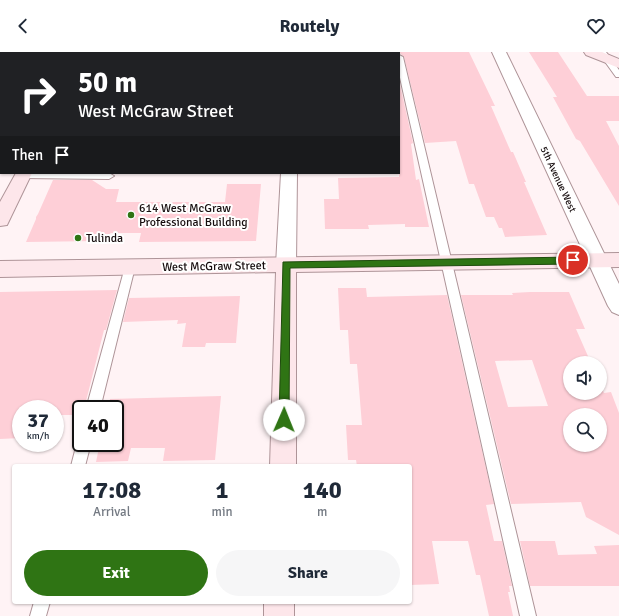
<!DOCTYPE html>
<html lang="en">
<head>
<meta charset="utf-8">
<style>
  :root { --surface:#fff; --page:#f6f6f7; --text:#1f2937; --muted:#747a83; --accent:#2f7414 }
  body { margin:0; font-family:Signika,sans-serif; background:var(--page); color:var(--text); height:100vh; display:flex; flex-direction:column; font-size:15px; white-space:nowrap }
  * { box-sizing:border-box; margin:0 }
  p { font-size:13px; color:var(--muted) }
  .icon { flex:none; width:22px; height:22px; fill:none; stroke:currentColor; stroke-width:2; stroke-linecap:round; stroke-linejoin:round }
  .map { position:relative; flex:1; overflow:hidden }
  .drawer { position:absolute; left:12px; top:412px; width:400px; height:140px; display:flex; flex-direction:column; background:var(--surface); border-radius:4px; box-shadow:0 1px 3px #0004 }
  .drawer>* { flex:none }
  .top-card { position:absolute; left:0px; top:0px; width:400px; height:122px; box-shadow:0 1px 3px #0004; background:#202124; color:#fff; overflow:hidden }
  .controls { position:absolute; left:563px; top:304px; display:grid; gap:8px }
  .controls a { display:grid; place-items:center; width:44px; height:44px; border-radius:50%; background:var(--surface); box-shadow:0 1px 3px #0004; font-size:20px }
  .speed { position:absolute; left:12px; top:348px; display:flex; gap:8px; font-size:20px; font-weight:700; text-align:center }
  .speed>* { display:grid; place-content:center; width:52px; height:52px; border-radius:50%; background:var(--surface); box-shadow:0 1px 3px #0004; line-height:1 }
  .speed small { font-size:10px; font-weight:400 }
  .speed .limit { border:2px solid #111; border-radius:6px; background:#fff; color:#111 }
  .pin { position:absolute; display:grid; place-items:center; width:34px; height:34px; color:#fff; margin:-17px; border:2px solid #fff; border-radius:50%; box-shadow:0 1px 4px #0007 }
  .me { position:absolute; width:44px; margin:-22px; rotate:1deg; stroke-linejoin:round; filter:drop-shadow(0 0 3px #0008) }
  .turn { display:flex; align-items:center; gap:14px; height:84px; padding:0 12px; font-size:18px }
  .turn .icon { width:52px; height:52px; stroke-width:2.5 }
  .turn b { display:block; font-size:28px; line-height:34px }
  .then { display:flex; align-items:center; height:38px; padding:0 12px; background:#0003; gap:8px; font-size:15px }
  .eta { display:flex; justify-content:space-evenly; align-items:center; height:68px; text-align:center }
  .eta b { font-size:24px; font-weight:700; line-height:28px }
  .primary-button { display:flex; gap:8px; margin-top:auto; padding:8px 12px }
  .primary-button a { flex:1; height:46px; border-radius:24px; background:var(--accent); color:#fff; font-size:16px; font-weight:700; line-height:46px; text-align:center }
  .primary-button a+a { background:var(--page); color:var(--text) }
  header { display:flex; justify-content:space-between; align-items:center; height:52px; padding:0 12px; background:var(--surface); font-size:18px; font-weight:700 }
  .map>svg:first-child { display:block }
</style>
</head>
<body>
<header><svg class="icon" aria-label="back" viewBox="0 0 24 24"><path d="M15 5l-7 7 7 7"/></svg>Routely<svg class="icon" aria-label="heart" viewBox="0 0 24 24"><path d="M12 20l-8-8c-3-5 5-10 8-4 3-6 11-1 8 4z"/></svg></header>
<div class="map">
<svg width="619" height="564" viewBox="0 0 619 564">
  <rect width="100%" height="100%" fill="#fff3f5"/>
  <path fill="#fecfd7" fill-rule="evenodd" d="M399,0H469L495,54H491L511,100H513L526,130H524L547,183L505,185L502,176H499L494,165H486L474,132H469L456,89L425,91L404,5Z
    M529,0H558L587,44H619V69H606L619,94V154L580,89L576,87L553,45H557Z
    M399,28L413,91L411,92L416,128L419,127L429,175H405V172L368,173L369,177H325L324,147H339L338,126L399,125Z
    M53,128H92L106,137H119L116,150H225L227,132H261L256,189L139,190L141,181H111L98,189L26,190L36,167V165L38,162Z
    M338,236H366L367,245L447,243L494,452L486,453L494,489H502L512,534H509L510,540H508L513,564H489L480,523H476L468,489H432L439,532L410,533V414H357L356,408H348L346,373H362L357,312H350L348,278H340Z
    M117,238L106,278H104L84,357H81V363H55V357H21V386L0,387V240Z
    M530,240H569L585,277H576L591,311H570V341H600V332L604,341L611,340L619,361V483L586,465L581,450L511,452L461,243H513L512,241ZM532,308L548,354L508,355L495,309ZM570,363H600V393H570Z
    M240,244L236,291H206L205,295H182L186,271L177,272L178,268L123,270L129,246Z
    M221,344L215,408L163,409L165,396H131L128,409L96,410L100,391H115V357H108L110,347Z
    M520,489H555L558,503L597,502L594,494L619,493V534H530Z"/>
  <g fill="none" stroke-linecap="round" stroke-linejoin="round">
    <g stroke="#ae9498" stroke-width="2">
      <path id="lane" d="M598,0H606L619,18V25H616Z
        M399,3L403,5L536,564H520L399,21Z
        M20,121H109L114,124L109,127L23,126L20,125L18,123Z
        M130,211L134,212L135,215L100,357H86L125,215L126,212Z
        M81,385V391H91L85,414H71L77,391Z
        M34,550H50L46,564H30Z"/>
    </g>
    <g stroke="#ae9498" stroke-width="2">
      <path id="street" d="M285,0H299V1H285Z
        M492,0H506L619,232V263L612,260L608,254Z
        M0,10H1V18H0Z
        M281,121H297L296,213L293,218L286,221L279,218L276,213Z"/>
    </g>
    <g stroke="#ae9498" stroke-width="2">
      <path id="secondary" d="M79,0H93L78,1Z
        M584,0H602L619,7V16L586,3Z
        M16,121H32L7,173L0,174V150Z
        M619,201V215L296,220V414H270L276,220L0,225V209Z
        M264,550H294V564H264Z"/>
    </g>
    <use href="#lane" fill="#fff" fill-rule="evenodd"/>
    <use href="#street" fill="#fff" fill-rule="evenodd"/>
    <use href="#secondary" fill="#fde6ea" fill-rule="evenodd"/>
  </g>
  <path fill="#2f7414" stroke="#1f4b0d" d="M573,205L577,208L573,212L290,216L289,368L288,372L284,373L281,372L279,368L283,210Z"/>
  <g fill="#2f7414" stroke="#fff" stroke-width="1.5">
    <circle cx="131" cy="163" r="4"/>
    <circle cx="78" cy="186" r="4"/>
  </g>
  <g text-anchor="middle" stroke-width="4" stroke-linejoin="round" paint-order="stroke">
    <g font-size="10" fill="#160d0e" stroke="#fff">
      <text transform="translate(559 127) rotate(65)" y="4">5th Avenue West</text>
    </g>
    <g font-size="12" fill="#160d0e" stroke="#fff" text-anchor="start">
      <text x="139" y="160">614 West McGraw<tspan x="139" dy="14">Professional Building</tspan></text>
      <text x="86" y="190">Tulinda</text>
    </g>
    <g font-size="12" fill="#160d0e" stroke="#fff">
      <text transform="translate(214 214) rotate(-1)" y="4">West McGraw Street</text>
    </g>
  </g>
</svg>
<div class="controls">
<a><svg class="icon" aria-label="sound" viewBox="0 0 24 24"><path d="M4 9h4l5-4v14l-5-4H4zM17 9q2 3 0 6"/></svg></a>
<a><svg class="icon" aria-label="search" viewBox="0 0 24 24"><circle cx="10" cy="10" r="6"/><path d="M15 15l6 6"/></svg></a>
</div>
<div class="speed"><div>37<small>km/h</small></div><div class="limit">40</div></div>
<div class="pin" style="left:573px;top:208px;background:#d93025"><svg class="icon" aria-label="arrive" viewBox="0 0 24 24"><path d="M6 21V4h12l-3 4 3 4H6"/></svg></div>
<svg class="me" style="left:284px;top:368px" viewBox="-20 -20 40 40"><circle r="19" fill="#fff"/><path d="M0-13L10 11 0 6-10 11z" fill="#2f7414"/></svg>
<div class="top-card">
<div class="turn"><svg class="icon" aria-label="right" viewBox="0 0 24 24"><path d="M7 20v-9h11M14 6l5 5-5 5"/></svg><div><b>50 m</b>West McGraw Street</div></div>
<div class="then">Then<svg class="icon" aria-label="arrive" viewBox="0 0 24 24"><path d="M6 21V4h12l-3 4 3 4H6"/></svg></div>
</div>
<section class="drawer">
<div class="eta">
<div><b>17:08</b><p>Arrival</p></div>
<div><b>1</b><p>min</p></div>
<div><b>140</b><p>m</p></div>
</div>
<div class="primary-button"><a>Exit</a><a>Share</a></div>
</section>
</div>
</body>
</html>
